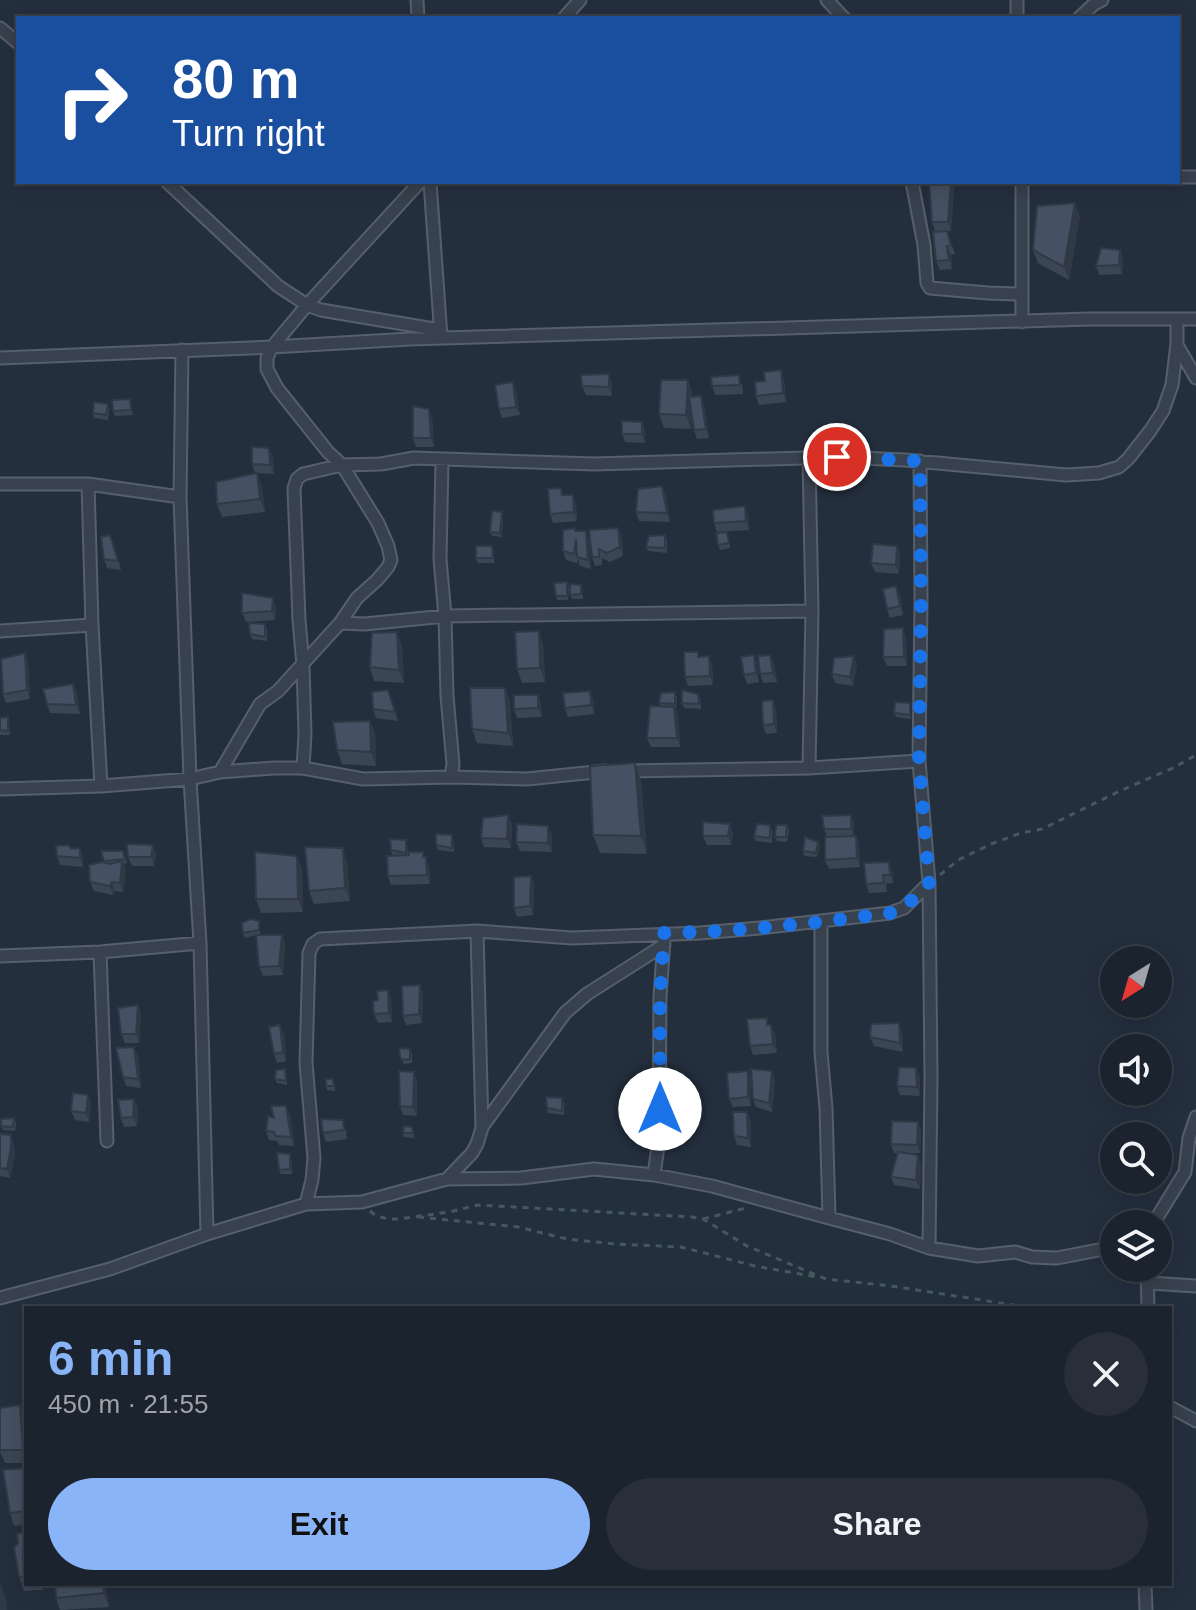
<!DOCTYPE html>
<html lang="en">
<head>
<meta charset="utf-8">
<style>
  :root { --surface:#1b232e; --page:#282f3a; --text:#f1f3f6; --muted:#a0a4aa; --line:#39404a; --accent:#8ab4f8 }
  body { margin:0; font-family:Arial,sans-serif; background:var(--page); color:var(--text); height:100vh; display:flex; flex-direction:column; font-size:30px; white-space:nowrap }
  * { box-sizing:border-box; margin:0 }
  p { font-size:26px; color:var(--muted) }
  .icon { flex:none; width:44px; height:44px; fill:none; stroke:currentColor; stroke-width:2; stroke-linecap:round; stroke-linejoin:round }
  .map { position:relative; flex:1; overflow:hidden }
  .sheet { position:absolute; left:24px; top:1306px; width:1148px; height:280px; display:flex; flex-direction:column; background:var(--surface); border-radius:0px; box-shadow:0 4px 20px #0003,0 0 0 2px var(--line) }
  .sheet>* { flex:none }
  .hud { position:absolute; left:16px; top:16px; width:1164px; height:168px; border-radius:0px; box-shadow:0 4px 20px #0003,0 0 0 2px var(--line); background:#1a4fa0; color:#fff; overflow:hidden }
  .needle { width:52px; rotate:217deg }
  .buttons { position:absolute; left:1100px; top:946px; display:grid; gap:16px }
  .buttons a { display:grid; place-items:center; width:72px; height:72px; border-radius:50%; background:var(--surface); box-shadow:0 4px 20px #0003,0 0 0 2px var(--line); font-size:40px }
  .pin { position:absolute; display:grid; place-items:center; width:68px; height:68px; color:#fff; margin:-34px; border:4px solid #fff; border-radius:50%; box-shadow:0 2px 8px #0007 }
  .me { position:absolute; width:88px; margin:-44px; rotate:0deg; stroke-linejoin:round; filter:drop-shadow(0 0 6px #0008) }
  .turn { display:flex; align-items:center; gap:28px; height:168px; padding:0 24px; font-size:36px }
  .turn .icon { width:104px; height:104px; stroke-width:2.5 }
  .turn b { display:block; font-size:56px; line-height:68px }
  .round { display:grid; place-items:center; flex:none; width:84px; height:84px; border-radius:42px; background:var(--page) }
  .summary { display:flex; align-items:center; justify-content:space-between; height:136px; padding:0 24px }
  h1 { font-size:48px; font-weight:800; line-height:60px; color:var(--accent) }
  .button { display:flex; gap:16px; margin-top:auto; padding:16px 24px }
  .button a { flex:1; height:92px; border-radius:48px; background:var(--accent); color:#111; font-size:32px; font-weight:800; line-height:92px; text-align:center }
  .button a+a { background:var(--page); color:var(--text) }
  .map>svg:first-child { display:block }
</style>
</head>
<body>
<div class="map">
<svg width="1196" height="1610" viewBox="0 0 1196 1610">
  <rect width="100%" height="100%" fill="#242f3e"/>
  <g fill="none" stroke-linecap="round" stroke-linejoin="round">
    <g stroke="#565f6c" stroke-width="15">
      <path id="minor" d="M417,0L418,18
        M827,0L844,18
        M1017,0V18
        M564,18L580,0
        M1079,18L1093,5L1102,0
        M0,28L18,43
        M1178,177H1196
        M167,182L278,286L307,305L321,310L440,330
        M430,182L441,337
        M912,182L924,245L927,283L930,288L988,293L1021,294
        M1022,182V322
        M1177,345L1196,378
        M182,350L180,497L190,779L220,772L274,768H303L363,779L451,777
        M0,358L272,347L410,339L1089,319H1196
        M809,458L812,611
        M442,460L440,559L445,616L447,696L453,764L451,777L527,779L605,771
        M920,461L921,600L919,761L929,883L931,1078L929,1248
        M0,484H88L180,497
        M88,484L92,625
        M340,623L357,598L377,580L388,567L391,560L388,546L378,523L342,465L328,452L277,388L267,369V358L272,347L307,305L420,182
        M0,631L92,625L101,786
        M303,768L305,734L303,665L299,620L294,488L297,479L303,474L342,465L381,464L414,458L594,464L837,457L905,460L1066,475L1099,473L1119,467L1128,459L1150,431L1163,411L1172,385L1177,344V319
        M626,771L809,768L919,761
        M220,772L260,704L278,691L340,623L365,624L445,616L812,611L809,768
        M0,789L101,786L190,779L200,943L207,1234
        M821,922V1052L826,1108L829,1218L890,1234L929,1248L978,1256L1015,1252L1032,1257L1057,1258L1114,1247
        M100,952L107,1141
        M0,956L100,952L200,943
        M482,1127L565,1013L587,994L664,945
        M654,1175L659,1139L660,996L664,940
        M447,1179L521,1178L594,1169L654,1175L712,1186L829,1218
        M306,1204L312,1180L314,1158L306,1063L309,953L313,944L320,939L477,931L572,938L700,933L760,928L890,913L904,908L929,883
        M1153,1224L1185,1172L1189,1138L1196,1117
        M1147,1268L1148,1308
        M1149,1283L1196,1286
        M0,1298L110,1269L207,1234L306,1204L362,1202L447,1179L472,1153L477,1144L482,1128L477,931
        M1170,1407L1196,1421
        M1145,1584L1146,1610"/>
    </g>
    <path stroke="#44595c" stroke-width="3" stroke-dasharray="6 6" stroke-linecap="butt" d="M940,875L958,860L991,844L1021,833L1042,829L1122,790L1173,768L1196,755
      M370,1211L375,1215L387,1219H399L449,1212L478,1205L692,1217L703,1219L747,1246L826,1279L891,1286L1033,1308
      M418,1217L518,1227L567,1239L615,1244L681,1247L755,1266L817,1277
      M703,1219L746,1208"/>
    <use href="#minor" stroke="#38414e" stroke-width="11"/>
  </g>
  <path fill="#3b4654" d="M929,182H953L954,187L951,231H947L955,254L951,255L952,269L940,270L936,261L935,231L932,222Z
    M1080,216L1069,280L1038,263L1033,250Z
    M1123,259L1122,274L1099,275L1096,266Z
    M784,379L786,402L759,405L756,396Z
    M688,380L692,393V397L704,404L709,438L697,439L694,430L692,417L691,429L664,428L659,414Z
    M513,382L516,391L520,415L502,418L499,409Z
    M612,383V396L586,395L582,386Z
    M742,384L743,394L715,395L712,386Z
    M130,399L133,415L115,416L113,411Z
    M109,408L108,420L94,418L93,413Z
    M432,418L434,447H416L413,438Z
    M642,422L645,431V443L625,442L622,434Z
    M269,448L273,457L274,474L255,473L252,464Z
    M662,486L666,495L670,522L639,521L636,512Z
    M262,487L265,512L222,517L217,504Z
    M564,495H573L576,504L577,521L553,523L550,514Z
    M748,515L749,530L717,532L714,523Z
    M503,517L502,537L492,536L490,532Z
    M618,528L622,537L623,556L610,562L602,558V565L595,566L592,557Z
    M576,531L589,540L591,569L580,566L578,559L577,563L566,560L563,551Z
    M665,535L667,540V553L648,551L646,547Z
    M729,537L730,548L720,550L718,545Z
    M114,544L121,570L107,568L104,559Z
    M897,546L900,555L899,574L875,572L871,563Z
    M494,550V563H478L476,558Z
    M569,586L568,600H557L556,596Z
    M582,589L583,599H572L570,595Z
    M900,595L903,615L890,618L887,609Z
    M276,607L275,620L246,622L242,613Z
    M267,628V641L252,639L250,634Z
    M397,632L402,646L404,683L374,681L370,667Z
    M906,637L907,666H887L883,657Z
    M543,644L545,682L522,683L517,669Z
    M698,652L699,657L709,656L712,665L713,685L688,686L685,677Z
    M25,653L28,662L30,699L6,703L3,694Z
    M754,655L757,664L759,682L747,684L744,675Z
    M774,664L777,682L763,683L760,674Z
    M857,665L853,686L835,683L832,674Z
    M73,684L77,693L80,714L50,713L47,704Z
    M505,688L510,702L513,746L477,743L472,729Z
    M388,690L391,699L398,721L376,718L373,709Z
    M590,691L593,700L594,714L568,717L565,708Z
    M677,696L676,708H675L678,715L680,747H651L647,738L661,706L659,703Z
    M700,698L701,709L684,708L682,703Z
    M541,704L542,717L517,718L514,709Z
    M911,708V719L896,717L894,713Z
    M776,709L777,733L766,734L763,725Z
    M8,717L9,722L10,735H0V718Z
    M370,721L375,734L376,766L342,764L337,750Z
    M635,763L641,781L647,854L600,853L593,835Z
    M851,815L854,824V836H856L859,845L860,867L829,869L825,860L827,837L824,829Z
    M512,824L511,848L484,847L481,838Z
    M787,825L789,830L787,842L777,841L775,837Z
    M772,829V843L755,841L754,836Z
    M733,833L731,845H707L703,836Z
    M452,835L453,839L454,852L438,850L436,845Z
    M552,835V852L520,851L516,842Z
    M407,844L408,855L423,852L429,866L430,884L391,885L388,876L397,856L392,855L391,850Z
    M820,846L817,857L804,856L803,851Z
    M71,849L83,857V867L60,865L57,856Z
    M101,851H123L127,863L123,864L126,870L123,892L115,891L113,895L94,891L90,882L104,862Z
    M156,854L154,866H132L128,857Z
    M347,862L350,901L314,904L309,891Z
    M302,869L303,912L261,913L256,899Z
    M892,871L893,883L886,884L887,892L869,893L866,884Z
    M531,876L534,885L533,915L517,917L514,908Z
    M259,921L260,925V934L282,935L285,944L283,975L263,976L259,967L256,935L245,938L243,933Z
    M388,990L391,999L392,1022L378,1023L374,1014L378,1000Z
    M423,994L422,1023L406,1025L403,1016Z
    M141,1013L139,1043H125L121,1034Z
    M769,1025L775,1034L777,1053L753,1055L750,1046Z
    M902,1032L903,1052L874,1046L870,1037Z
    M284,1034L286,1061L277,1063L274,1054Z
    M412,1053V1063L404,1064L400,1057Z
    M138,1056L141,1088L126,1086L123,1077Z
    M916,1068L920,1077V1096L900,1095L897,1086Z
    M748,1071L751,1080V1106L733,1107L729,1099Z
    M772,1071L775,1080L772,1112L756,1107L753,1099Z
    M414,1072L417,1081V1116L403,1115L400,1106Z
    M287,1074V1085L277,1083L275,1079Z
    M335,1084V1091L327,1090L326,1086Z
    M88,1095L91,1104L89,1122L75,1120L71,1111Z
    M134,1099L138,1108L137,1126L124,1127L121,1118Z
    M564,1102V1115L548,1113L547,1108Z
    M747,1112L751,1121V1147L737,1145L734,1136Z
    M290,1115L294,1146L279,1145L277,1141L269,1140L266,1131L274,1118Z
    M14,1118L16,1123L15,1131L3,1130L1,1126Z
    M918,1122L921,1131L920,1153H907L918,1155L921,1164L920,1189L894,1185L891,1177L898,1153H894L891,1144Z
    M412,1127L414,1138L404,1137L403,1133Z
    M346,1129L347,1139L326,1142L323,1133Z
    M0,1134L14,1144L15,1156L10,1178L0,1176Z
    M290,1154L291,1159L292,1174H281L279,1170Z
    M20,1405L25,1418L26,1463H5L0,1451V1408Z
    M24,1468L26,1474V1525L14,1526L10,1513Z
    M26,1531V1584H42L43,1590L24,1591L19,1577Z
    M105,1584L109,1607L60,1610L56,1598Z
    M1057,1584H1068V1587H1058Z"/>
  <path fill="#303945" d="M951,182H953L954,187L951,231L948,222Z
    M1075,203L1080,216L1069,280L1064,267Z
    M947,246L951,255L952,269L949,260Z
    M1120,250L1123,259L1122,274L1119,265Z
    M781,370L784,379L786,402L783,393Z
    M609,374L612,383V396L609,387Z
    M688,380L692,393L691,429L686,415Z
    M513,382L516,391L520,415L516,407Z
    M701,396L704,404L709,438L706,429Z
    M429,409L432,418L434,447L431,438Z
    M642,422L645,431V443L642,434Z
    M269,448L273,457L274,474L270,465Z
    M257,473L262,487L265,512L260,499Z
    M662,486L666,495L670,522L667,513Z
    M573,495L576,504L577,521L574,512Z
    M745,506L748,515L749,530L746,521Z
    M502,512L503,517L502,537L500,533Z
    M618,528L622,537L623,556L620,547Z
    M586,531L589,540L591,569L588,560Z
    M897,546L900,555L899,574L896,565Z
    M896,586L900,595L903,615L900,606Z
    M273,598L276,607L275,620L272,611Z
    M903,628L906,637L907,666L904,657Z
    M539,631L543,644L545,682L540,668Z
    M397,632L402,646L404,683L399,670Z
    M25,653L28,662L30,699L27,690Z
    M754,655L757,664L759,682L756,673Z
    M770,655L774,664L777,682L773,673Z
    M709,656L712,665L713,685L710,676Z
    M854,656L857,665L853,686L850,677Z
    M73,684L77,693L80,714L76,705Z
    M505,688L510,702L513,746L508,733Z
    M590,691L593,700L594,714L591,705Z
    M538,695L541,704L542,717L538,708Z
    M773,700L776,709L777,733L774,724Z
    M674,707L678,715L680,747L677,738Z
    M370,721L375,734L376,766L371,752Z
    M635,763L641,781L647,854L641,836Z
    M508,815L512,824L511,848L507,839Z
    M851,815L854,824V838L851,829Z
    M730,824L733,833L731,845L728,836Z
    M548,826L552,835V852L548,843Z
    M856,836L859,845L860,867L857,858Z
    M818,842L820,846L817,857L816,853Z
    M153,845L156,854L154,866L151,857Z
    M80,848L83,857V867L80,858Z
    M343,848L347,862L350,901L345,888Z
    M423,852L429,866L430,884L427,875Z
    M297,856L302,869L303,912L298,899Z
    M122,861L126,870L123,892L120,883Z
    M889,862L892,871L893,883L890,875Z
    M531,876L534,885L533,915L530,906Z
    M112,882L115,891L113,895L110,886Z
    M282,935L285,944L283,975L279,966Z
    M420,985L423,994L422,1023L419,1014Z
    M388,990L391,999L392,1022L389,1013Z
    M138,1005L141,1013L139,1043L136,1034Z
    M899,1023L902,1032L903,1052L900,1043Z
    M280,1025L284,1034L286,1061L283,1052Z
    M771,1025L775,1034L777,1053L773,1044Z
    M134,1047L138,1056L141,1088L138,1079Z
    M916,1068L920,1077V1096L917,1087Z
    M748,1071L751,1080V1106L748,1097Z
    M772,1071L775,1080L772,1112L769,1103Z
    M414,1072L417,1081V1116L413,1107Z
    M88,1095L91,1104L89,1122L86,1113Z
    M134,1099L138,1108L137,1126L133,1117Z
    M286,1106L290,1115L294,1146L291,1137Z
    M747,1112L751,1121V1147L748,1138Z
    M918,1122L921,1131L920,1153L917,1145Z
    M11,1135L14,1144L15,1156L10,1178L7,1169Z
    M918,1155L921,1164L920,1189L916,1180Z
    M20,1405L25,1418L26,1459L23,1450Z
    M103,1584L106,1585L109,1607L104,1593Z
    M1,1586L6,1599L7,1610H3L2,1609Z"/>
  <path fill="#455162" stroke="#303945" stroke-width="2" d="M929,182H951L948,222H932Z
    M1075,203L1064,267L1033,250L1037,206Z
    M947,231L951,245L947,246L949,260L936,261L933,232Z
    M1101,248L1120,250L1119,265L1096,266Z
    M781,370L783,393L756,396L755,382L765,381L764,372Z
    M609,374V387L582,386L581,375Z
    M739,375L740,385L712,386L711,377Z
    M661,380H688L686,415L659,414Z
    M513,382L516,407L499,409L495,385Z
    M701,396L706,429L694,430L689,397Z
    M130,399L131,410L113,411L112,400Z
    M94,402L108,404L106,415L93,413Z
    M413,406L429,409L431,438H413Z
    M622,421L642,422V434H622Z
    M252,447L269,448L270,465L252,464Z
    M257,473L260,499L217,504L216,482Z
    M662,486L667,513L636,512L638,489Z
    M561,488L562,495H573L574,512L550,514L548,489Z
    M745,506L746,521L714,523L713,510Z
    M492,511L502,512L500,533L490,532Z
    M575,528V531H586L588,560L577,557L576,539L574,554L563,551V530Z
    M618,528L620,547L607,553L599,549V557H592L589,530Z
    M727,532L729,543L718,545L716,533Z
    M110,535L118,561L104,559L101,537Z
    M665,535V548L646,547L649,536Z
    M873,544L897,546L896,565L871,563Z
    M476,546H492L493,558H476Z
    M567,582V596H556L554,583Z
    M570,584L581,585V594L570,595Z
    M896,586L900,606L887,609L883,589Z
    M242,593L273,598L272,611L242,613Z
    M249,623L265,624V637L250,634Z
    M903,628L904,657H883L884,629Z
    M539,631L540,668L517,669L515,632Z
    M397,632L399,670L370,667L372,633Z
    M684,652H698V657L709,656L710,676L685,677Z
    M25,653L27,690L3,694L1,659Z
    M754,655L756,673L744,675L741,657Z
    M770,655L773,673L760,674L758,656Z
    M854,656L850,677L832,674L834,658Z
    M73,684L76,705L47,704L43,689Z
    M470,688H505L508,733L472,729Z
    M388,690L395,712L373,709L372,692Z
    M682,690L698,694L699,704L682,703Z
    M590,691L591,705L565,708L563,693Z
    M675,692V704L659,703L661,693Z
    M514,695H538V708L514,709Z
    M773,700L774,724L763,725L762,701Z
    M895,702L910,703V715L894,713Z
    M650,706L674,707L677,738H647Z
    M8,717V731L0,730V718Z
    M370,721L371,752L337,750L333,722Z
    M635,763L641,836L593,835L590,766Z
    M508,815L507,839L481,838L483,818Z
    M851,815V829H824L822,816Z
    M703,822L730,824L728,836H703Z
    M517,824L548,826V843L516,842Z
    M757,824L770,825V838L754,836Z
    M776,825H787L786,837H775Z
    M436,834L452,835V848L436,845Z
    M856,836L857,858L825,860V837Z
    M805,837L818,842L816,853L803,851Z
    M390,839L406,840V853L391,850Z
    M127,844L153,845L151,857H128Z
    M69,845L71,849L80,848V858L57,856L56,846Z
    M305,847L343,848L345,888L309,891Z
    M101,851H123L125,859L104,861Z
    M255,852L297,856L298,899H256Z
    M409,852H423V857H426L427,875L388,876L387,856L409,855Z
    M122,861L120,883L112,882L110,886L90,882L89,865L102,862L110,864Z
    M889,862L890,875H883L884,883L866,884L864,863Z
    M531,876L530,906L514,908V877Z
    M250,919L259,921V930L243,933L242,923Z
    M256,935H282L279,966L259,967Z
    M420,985L419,1014L403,1016L402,986Z
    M388,990L389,1013L374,1014L373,1001L378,1000L377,991Z
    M138,1005L136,1034H121L118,1008Z
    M767,1018V1025H771L773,1044L750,1046L747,1019Z
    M899,1023L900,1043L870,1037L871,1024Z
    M280,1025L283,1052L274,1054L269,1027Z
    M134,1047L138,1079L123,1077L116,1048Z
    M399,1048L410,1049V1059L402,1060L400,1057Z
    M899,1067L916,1068L917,1087L897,1086Z
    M285,1069L286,1081L275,1079L276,1070Z
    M751,1069L772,1071L769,1103L753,1099Z
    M399,1071L414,1072L413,1107L400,1106Z
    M748,1071V1097L729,1099L727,1073Z
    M326,1079H333L334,1086H326Z
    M73,1093L88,1095L86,1113L71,1111Z
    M546,1097L562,1098V1111L547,1108Z
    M134,1099L133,1117L121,1118L118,1100Z
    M271,1106H286L291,1137L276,1136L274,1132L266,1131L268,1116L274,1118Z
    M733,1112H747L748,1138L734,1136Z
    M14,1118L13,1127L1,1126V1119Z
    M321,1119L343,1120L344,1130L323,1133Z
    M892,1121L918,1122L917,1145L891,1144Z
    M404,1126L412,1127L413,1133H403Z
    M0,1134L11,1135V1147L7,1169L0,1168Z
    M898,1152L918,1155L916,1180L891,1177Z
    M277,1153L290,1154V1169L279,1170Z
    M166,1304L168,1308H157Z
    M20,1405L23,1450H0V1408Z
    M24,1468L26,1485V1511L10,1513L3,1470Z
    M26,1531V1577H19L14,1548L18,1543L17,1534Z
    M55,1584H103L104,1593L56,1598Z
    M0,1586H1L2,1609H0Z"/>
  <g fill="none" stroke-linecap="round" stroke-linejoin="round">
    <path stroke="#1a73e8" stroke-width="14" stroke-dasharray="0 25.2" d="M660,1109V996L664,933C740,932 815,923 890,913L904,908L929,883L919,761L921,600L920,461L837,457"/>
  </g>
</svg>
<div class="buttons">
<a><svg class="needle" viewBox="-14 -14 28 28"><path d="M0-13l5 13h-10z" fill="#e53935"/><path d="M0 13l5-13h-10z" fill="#a0a4aa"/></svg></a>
<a><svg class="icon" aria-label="sound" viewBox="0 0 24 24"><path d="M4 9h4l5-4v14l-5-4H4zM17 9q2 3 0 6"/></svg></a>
<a><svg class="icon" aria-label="search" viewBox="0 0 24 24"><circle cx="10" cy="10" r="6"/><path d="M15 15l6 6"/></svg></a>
<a><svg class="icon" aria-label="layers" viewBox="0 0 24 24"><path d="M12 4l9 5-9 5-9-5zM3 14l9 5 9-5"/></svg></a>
</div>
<div class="pin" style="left:837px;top:457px;background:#d93025"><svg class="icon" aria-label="arrive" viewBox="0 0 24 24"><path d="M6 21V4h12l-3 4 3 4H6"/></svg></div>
<svg class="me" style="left:660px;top:1109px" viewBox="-20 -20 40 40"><circle r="19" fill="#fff"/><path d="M0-13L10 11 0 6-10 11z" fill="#1a73e8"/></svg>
<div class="hud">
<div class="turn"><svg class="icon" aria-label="right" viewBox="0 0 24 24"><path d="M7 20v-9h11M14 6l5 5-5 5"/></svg><div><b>80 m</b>Turn right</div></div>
</div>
<section class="sheet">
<div class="summary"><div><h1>6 min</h1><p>450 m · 21:55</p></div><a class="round"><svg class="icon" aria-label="close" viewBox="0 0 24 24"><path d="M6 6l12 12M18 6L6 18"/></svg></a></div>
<div class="button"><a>Exit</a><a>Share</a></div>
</section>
</div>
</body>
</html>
